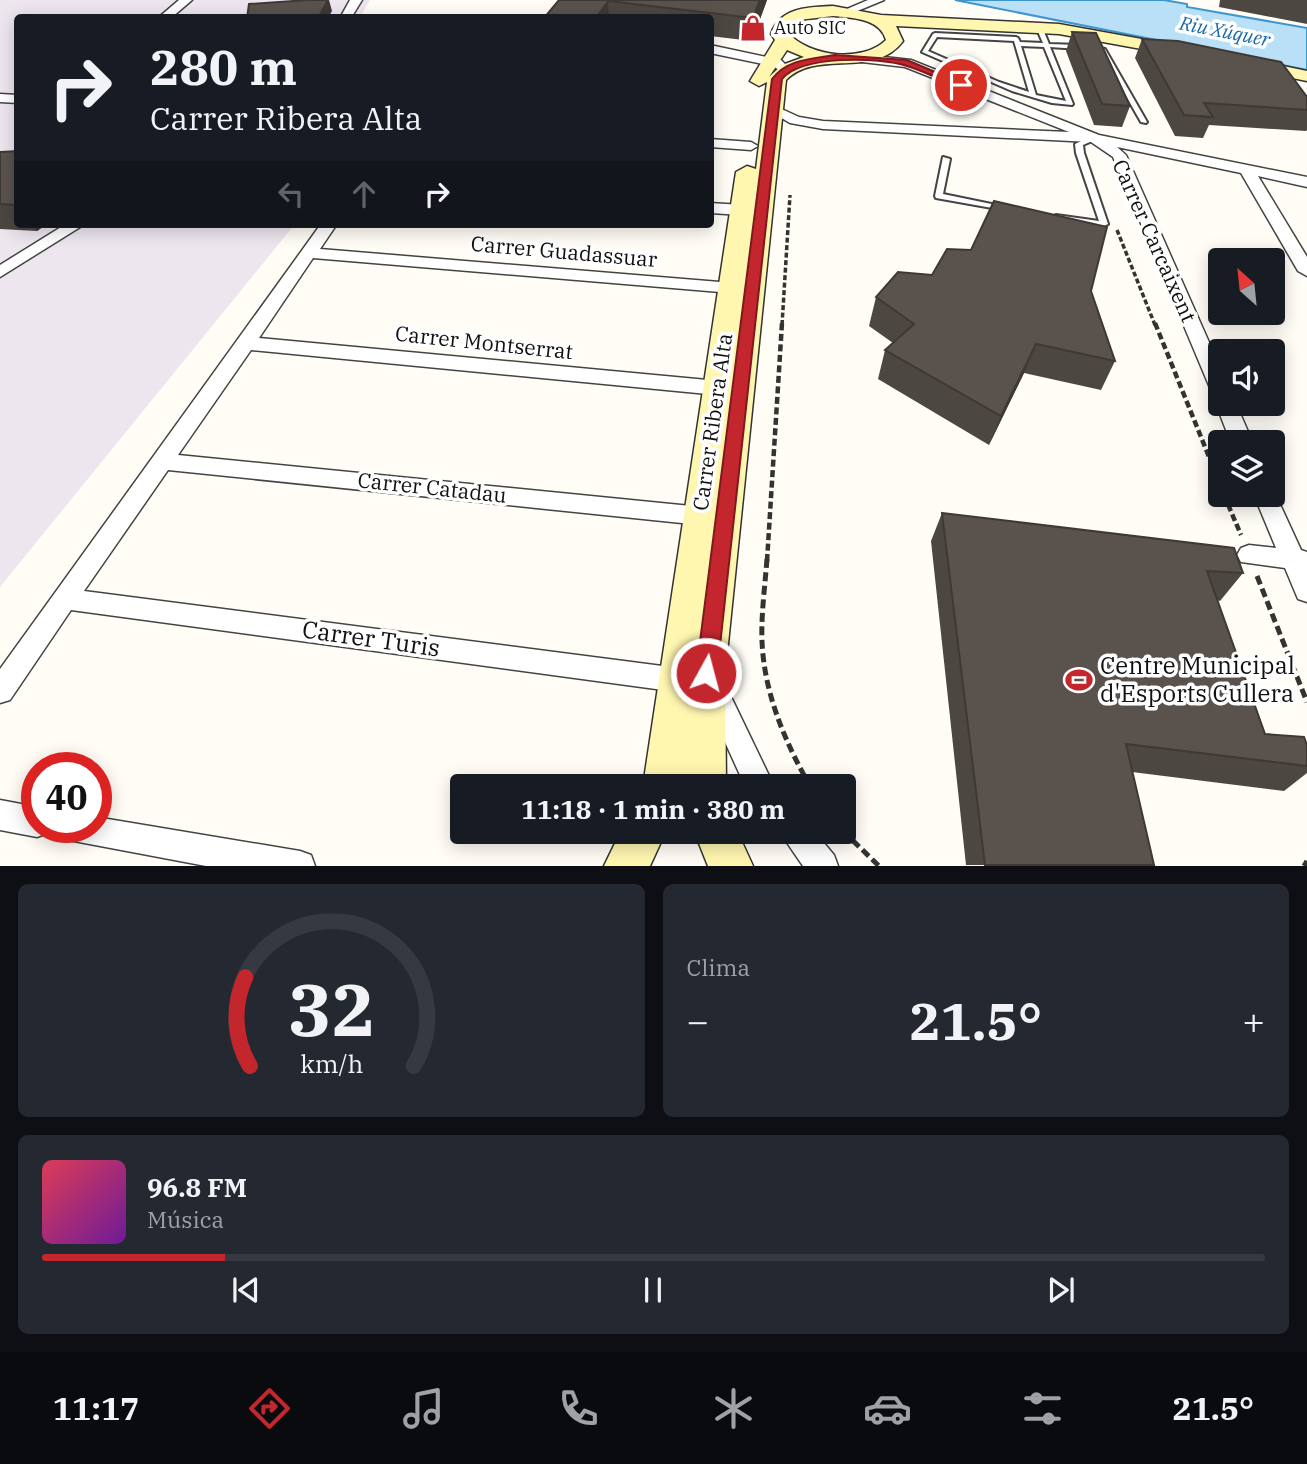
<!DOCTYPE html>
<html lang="es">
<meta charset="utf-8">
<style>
:root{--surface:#171b24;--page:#242831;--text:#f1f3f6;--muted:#9ea1a6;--line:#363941;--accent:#c4262e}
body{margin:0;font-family:"IBM Plex Serif",serif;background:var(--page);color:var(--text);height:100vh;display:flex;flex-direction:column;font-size:26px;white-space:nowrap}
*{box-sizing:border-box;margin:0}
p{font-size:23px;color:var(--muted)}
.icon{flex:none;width:38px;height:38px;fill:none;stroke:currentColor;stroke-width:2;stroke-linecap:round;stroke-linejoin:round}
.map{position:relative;height:866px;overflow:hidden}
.panel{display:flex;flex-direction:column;gap:18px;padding:18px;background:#0d0f14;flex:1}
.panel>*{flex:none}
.banner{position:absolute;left:14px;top:14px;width:700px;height:214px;border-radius:7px;box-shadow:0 4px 18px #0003;background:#171b24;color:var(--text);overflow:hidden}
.needle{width:46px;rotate:333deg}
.tools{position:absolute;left:1208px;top:248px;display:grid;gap:14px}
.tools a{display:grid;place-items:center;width:77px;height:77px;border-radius:7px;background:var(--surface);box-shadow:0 4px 18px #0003;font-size:35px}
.speed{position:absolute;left:21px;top:752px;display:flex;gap:14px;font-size:35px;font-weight:700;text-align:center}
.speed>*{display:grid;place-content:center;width:91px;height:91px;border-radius:50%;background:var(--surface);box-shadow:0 4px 18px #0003;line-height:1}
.speed .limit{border:10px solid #d22;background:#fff;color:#111}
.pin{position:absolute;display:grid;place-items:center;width:60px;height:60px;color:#fff;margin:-30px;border:4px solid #fff;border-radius:50%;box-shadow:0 2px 7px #0007}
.me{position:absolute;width:77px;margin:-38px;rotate:7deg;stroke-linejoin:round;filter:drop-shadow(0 0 5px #0008)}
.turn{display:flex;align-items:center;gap:24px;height:147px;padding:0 21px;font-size:32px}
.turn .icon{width:91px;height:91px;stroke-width:2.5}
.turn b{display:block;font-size:49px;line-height:60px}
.lanes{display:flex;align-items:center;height:66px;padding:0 21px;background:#0003;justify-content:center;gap:35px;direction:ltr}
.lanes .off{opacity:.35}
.big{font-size:52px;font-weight:700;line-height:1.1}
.panel .tile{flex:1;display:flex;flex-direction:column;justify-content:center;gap:10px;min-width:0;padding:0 24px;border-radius:10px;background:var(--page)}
.panel .dial{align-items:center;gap:0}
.dial svg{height:182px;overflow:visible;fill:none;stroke:var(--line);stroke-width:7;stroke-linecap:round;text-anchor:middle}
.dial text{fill:var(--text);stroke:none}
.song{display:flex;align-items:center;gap:21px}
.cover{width:84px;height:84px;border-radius:10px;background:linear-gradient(135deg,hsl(350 70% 55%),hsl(280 70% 35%))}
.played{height:7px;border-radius:4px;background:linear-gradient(90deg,var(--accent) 15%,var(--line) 15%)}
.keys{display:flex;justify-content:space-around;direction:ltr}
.heat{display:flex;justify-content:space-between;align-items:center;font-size:38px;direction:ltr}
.panel .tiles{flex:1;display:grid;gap:18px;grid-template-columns:1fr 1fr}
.tile:last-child{grid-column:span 2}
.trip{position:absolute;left:450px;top:774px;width:406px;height:70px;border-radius:7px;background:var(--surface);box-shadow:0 4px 18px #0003;font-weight:700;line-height:70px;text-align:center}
.dock{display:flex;height:112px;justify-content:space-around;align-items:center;background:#090b0e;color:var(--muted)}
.dock .icon{width:49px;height:49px}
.dock .on{color:var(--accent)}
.dock b{font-size:32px;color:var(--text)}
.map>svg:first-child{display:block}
.industrial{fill:#eee6ef}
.water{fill:#b9e0f7;stroke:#3f96cf;stroke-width:2}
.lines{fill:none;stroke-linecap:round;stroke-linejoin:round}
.lane-casing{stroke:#444;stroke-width:4}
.street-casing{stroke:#444;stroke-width:3}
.secondary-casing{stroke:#333;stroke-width:3}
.path-far2{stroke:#333;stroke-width:3.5;stroke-dasharray:5 2.5;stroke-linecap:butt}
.path-far1{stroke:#333;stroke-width:4.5;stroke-dasharray:7 3.5;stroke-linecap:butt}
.path{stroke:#333;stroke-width:5;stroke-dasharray:9 4.5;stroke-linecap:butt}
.lane{fill:#fff;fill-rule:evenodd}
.street{fill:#fff;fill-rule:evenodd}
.secondary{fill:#fff6b0;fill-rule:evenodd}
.wall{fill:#4d4742}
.shaded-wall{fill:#3f3936}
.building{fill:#5a524d;stroke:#3f3936;stroke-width:2}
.route{fill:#c4262e;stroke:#7f191e;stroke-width:2}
.labels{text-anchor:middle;stroke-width:7;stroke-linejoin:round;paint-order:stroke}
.far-poi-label{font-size:18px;fill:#111;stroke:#fff;text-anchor:start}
.far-water-label{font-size:19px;font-style:italic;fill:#1768a6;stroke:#fff}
.street-label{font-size:21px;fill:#111;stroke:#fff}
.near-street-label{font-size:24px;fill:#111;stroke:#fff}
.near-poi-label{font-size:24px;fill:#111;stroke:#fff;text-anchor:start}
</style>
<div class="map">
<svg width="1307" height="866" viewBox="0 0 1307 866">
<rect width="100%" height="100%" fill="#fffdf5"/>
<!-- industrial -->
<path class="industrial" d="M0 0H370L360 17 18 18V224H295L0 587Z"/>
<!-- water -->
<path class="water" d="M955 0H1164L1187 4V7L1307 28V70Z"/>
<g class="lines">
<!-- lane casing -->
<g class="lane-casing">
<path id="lane" d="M1039 25 1042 27 1049 44 1079 45 1082 47 1079 49 1050 47 1073 104 1072 105 1052 103 1012 91 922 52 933 34 935 33 1016 37 1018 38 1020 42 1043 43 1036 27ZM937 37 1014 41 1029 92 999 82 928 51ZM1021 46 1044 47 1066 101 1036 95Z
M1100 48 1105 49 1147 122 1146 123 1141 122 1099 49Z
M1092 136 1099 138 1083 145 1084 153 1108 224 1104 226 1053 219 1052 217 1056 215 1099 221 1076 153 1075 144Z
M943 157 950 159 943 194 1006 207H1009V211L936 198 935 196Z"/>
</g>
<!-- street casing -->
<g class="street-casing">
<path id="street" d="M179 0H192L171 18H158Z
M350 0H362L351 18H340Z
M868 0H884L850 14 840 12Z
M710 45 781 60 791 70 785 74 773 66 710 53Z
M857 54 911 60 1099 135 1307 177V187L1258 176 1307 257V276L1298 271 1241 173 1117 147 1126 155 1220 367V397L1213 395 1113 157 1091 142 823 129 790 123 768 110 775 106 799 117 823 121 1069 132 905 67 853 61 851 58Z
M0 94 18 95V103L0 102Z
M710 139 751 142 758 146 751 150 710 147Z
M710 203 742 205 750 210 742 215 710 213Z
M66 224H85L0 277V265Z
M321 224H337L320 249 732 283 741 288 732 293 313 258 259 338 718 381 728 388 718 395 251 350 178 455 701 507 709 510 712 516 709 522 701 525 168 470 84 591 678 668 687 671 691 680 687 689 678 692 71 610 10 700 0 703V669Z
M1220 399V404H1236L1253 443H1231L1216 404Z
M1273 489 1301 550 1307 552V602L1298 599 1285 568 1241 562 1237 555 1241 548 1249 545 1276 548 1254 495H1272Z
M713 675 722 678 774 786H745L700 687 704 678Z
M0 800 37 807V828H50L48 833 37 837 0 830Z
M96 817 300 851 311 855 315 866H206L63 839 59 828H96Z
M779 831H814L834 855 838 866H803Z"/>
</g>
<!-- secondary casing -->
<g class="secondary-casing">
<path id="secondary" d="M833 6 881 15 1059 24 1180 46 1189 51 1180 56 1059 34 896 26 903 41C874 80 818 48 786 80L725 673 726 786H643L736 172 747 166 756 169 767 82 759 86 750 81 775 40 771 34C780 7 809 7 833 6ZM833 16C852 18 880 18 886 40 862 63 810 57 788 33L799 20ZM787 50 804 57 782 65 769 77Z
M1249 59 1307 71V81L1243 68 1240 64 1243 60Z
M621 831H666L650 866H604Z
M694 831H737L753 866H708Z"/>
</g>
<!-- path-far2 -->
<path class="path-far2" d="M1117 230 1155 325
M782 325 790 195"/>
<!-- path-far1 -->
<path class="path-far1" d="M1155 323 1220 484
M1224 495 1241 535
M767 561 782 323"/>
<!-- path -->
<path class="path" d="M767 559C765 586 761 614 762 641 764 693 785 742 810 786
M1257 576 1307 702
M843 831 879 866
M1304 866 1307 861"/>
<!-- lane -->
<use href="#lane" class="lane"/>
<!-- street -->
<use href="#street" class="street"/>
<!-- secondary -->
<use href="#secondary" class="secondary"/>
</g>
<!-- wall -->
<path class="wall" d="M559 0H767L752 41 710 36V18H544Z
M1220 0H1307V24L1219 7Z
M1072 32 1130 106 1122 127 1094 125 1066 51Z
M1142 39 1307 97V130L1306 131 1209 125 1203 138 1175 136 1135 58Z
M18 151V224H47L37 231 0 229V152Z
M932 275 1091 291 1115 361 1101 390 1024 373 989 445 878 379 885 350 893 343 869 326 876 297Z
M942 513 1243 573 1220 601 1217 600 1265 734 1307 745V773L1284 791 1132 772 1154 865H966L931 541Z"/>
<!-- shaded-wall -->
<path class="shaded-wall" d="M328 0H329L332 11 328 18H318Z
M760 0H767L752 41 753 18Z
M608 1 609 18H596Z
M33 224H47L37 231Z
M1036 344 1024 373 989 445 1001 416Z"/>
<!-- building -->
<path class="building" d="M308 0H328L318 18H247L249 4Z
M559 0H760L753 18 608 1 596 18H544Z
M1072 32 1096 33 1130 106 1102 104Z
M1142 39 1178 41 1281 62 1307 97V110L1204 103 1213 117 1184 115Z
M18 151V205L0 204V152Z
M994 201 1107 227 1091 291 1115 361 1036 344 1001 416 885 350 914 324 876 297 898 272 932 275 947 249 971 250Z
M942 513 1234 548 1243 573 1207 571 1265 734 1304 737 1307 745V766L1126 744 1154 865H985Z"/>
<!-- route -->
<path class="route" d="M835 55 907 60 966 85 957 87C941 80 924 71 907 66 878 57 802 55 782 79L717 673 714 679 706 682 699 679 696 673 772 79C787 59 811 59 835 55Z"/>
<!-- icons -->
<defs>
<g id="shop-bare" transform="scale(2.1)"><path d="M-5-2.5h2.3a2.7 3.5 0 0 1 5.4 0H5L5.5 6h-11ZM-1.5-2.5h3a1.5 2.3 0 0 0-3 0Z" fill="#c4262e" stroke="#fff" stroke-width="2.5" paint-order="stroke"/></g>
<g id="stadium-bare" transform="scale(2.1)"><path d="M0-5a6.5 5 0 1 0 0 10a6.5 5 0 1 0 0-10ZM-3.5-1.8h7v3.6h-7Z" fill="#c4262e" stroke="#fff" stroke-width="2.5" paint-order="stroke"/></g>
</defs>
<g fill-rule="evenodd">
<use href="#shop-bare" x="753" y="28"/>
<use href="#stadium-bare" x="1079" y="680"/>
</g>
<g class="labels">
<!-- far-poi labels -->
<g class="far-poi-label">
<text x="774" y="34">Auto SIC</text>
</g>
<!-- far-water labels -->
<g class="far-water-label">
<text transform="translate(1225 31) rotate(11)" y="7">Riu Xúquer</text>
</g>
<!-- street labels -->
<g class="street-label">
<text transform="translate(1154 241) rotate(66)" y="7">Carrer Carcaixent</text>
<text transform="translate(564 252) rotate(5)" y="7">Carrer Guadassuar</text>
<text transform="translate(484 343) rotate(6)" y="7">Carrer Montserrat</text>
<text transform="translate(713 422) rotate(-82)" y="7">Carrer Ribera Alta</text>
<text transform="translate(432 488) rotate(6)" y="7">Carrer Catadau</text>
</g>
<!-- near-street labels -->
<g class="near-street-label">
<text transform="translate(371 639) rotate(8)" y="8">Carrer Turis</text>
</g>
<!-- near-poi labels -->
<g class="near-poi-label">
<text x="1100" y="674">Centre Municipal<tspan x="1100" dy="28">d'Esports Cullera</tspan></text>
</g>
</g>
</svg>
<div class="tools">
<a><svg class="needle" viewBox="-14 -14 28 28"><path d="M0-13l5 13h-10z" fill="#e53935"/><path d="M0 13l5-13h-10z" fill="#9ea1a6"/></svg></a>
<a><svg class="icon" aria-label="sound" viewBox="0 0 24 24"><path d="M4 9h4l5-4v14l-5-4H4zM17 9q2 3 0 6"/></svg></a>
<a><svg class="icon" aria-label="layers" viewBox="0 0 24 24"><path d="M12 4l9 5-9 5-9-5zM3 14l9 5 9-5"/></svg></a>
</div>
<div class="speed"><div class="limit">40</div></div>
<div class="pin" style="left:961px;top:85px;background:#d93025"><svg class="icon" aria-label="arrive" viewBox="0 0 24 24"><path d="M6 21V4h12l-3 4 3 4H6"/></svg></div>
<svg class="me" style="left:706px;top:673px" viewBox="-20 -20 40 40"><circle r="17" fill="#c4262e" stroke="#fff" stroke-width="3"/><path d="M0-11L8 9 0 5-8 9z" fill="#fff"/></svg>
<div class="trip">11:18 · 1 min · 380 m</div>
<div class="banner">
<div class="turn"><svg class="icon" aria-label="right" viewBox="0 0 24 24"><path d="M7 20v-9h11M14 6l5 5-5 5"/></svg><div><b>280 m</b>Carrer Ribera Alta</div></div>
<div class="lanes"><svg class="icon off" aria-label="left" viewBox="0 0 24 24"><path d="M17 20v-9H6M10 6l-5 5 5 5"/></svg><svg class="icon off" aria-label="ahead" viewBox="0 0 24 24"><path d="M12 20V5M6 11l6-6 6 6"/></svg><svg class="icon" aria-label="right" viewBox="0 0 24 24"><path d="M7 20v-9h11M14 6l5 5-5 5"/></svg></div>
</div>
</div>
<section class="panel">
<div class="tiles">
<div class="tile dial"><svg viewBox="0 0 100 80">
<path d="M14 69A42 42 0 1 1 86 69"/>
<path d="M14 69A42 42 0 0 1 12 30" stroke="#c4262e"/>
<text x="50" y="56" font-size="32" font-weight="700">32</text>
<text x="50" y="72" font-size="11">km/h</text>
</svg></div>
<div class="tile"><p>Clima</p>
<div class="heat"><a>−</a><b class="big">21.5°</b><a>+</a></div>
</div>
<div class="tile">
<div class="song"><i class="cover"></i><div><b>96.8 FM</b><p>Música</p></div></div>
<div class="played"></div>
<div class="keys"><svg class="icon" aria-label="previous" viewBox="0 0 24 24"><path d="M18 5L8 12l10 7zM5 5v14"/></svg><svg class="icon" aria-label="pause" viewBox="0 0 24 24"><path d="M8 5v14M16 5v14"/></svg><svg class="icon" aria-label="next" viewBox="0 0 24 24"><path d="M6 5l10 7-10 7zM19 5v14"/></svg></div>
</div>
</div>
</section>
<nav class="dock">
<b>11:17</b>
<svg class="icon on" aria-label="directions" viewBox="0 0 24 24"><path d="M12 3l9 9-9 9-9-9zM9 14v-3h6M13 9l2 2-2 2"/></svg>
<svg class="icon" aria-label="music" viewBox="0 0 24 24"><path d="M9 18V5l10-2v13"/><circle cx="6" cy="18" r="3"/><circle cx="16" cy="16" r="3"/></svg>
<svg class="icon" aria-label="phone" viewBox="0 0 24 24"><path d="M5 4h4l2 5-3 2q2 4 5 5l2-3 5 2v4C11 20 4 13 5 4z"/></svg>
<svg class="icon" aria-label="climate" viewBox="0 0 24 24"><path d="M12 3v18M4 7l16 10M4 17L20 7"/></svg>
<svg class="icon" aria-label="car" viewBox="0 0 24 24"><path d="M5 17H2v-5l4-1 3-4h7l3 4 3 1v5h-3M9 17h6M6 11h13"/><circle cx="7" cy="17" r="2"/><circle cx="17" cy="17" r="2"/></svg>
<svg class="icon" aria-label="filters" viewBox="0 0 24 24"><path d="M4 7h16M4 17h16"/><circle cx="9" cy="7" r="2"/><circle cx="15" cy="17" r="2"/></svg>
<b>21.5°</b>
</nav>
